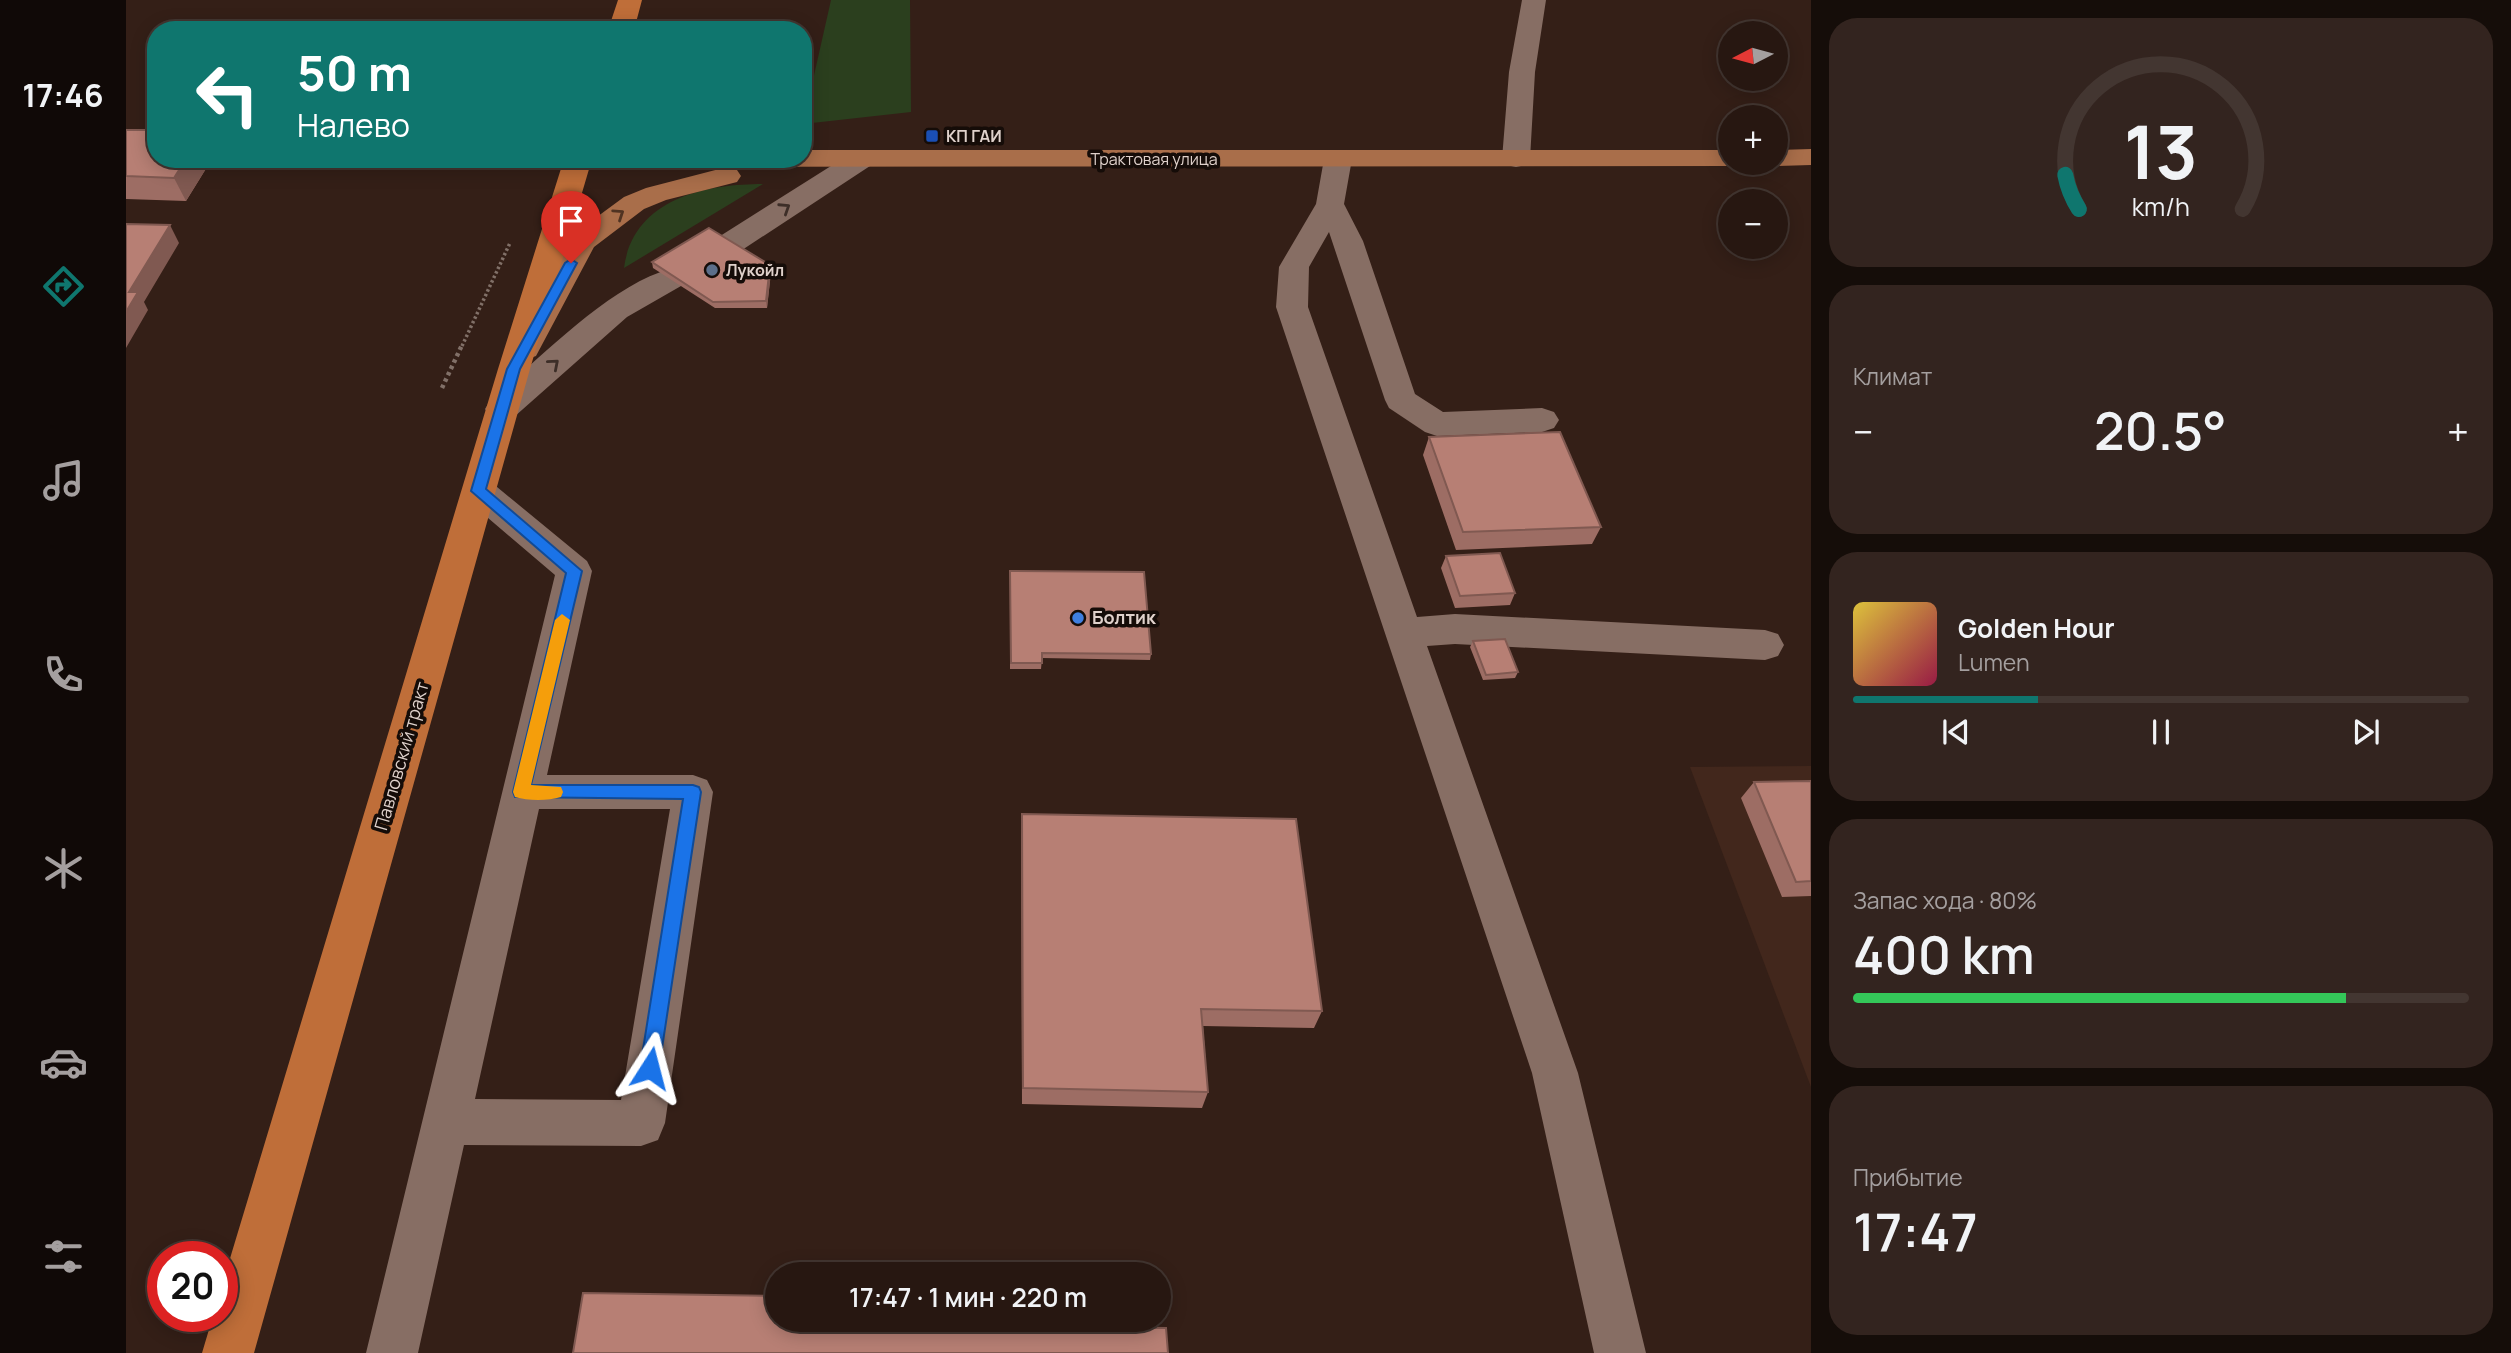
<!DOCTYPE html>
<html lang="ru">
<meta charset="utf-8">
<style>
:root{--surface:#271711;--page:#33241f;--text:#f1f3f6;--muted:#a49f9f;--line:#433631;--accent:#0f766e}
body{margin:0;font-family:Manrope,sans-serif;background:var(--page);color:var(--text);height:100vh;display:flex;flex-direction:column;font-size:26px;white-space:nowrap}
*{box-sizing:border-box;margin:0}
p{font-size:23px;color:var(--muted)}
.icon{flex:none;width:38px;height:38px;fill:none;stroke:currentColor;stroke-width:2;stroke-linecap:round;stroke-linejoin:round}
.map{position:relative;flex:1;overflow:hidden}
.details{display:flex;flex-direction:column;gap:18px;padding:18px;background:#150d09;width:700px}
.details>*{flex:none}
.guide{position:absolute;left:21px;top:21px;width:665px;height:147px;border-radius:28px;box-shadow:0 4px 18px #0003,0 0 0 2px var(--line);background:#0f766e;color:#fff;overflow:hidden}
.needle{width:46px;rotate:264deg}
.fabs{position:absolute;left:1592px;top:21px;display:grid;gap:14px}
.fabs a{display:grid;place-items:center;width:70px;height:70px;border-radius:50%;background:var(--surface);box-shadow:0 4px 18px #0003,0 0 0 2px var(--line);font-size:35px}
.speed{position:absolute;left:21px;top:1241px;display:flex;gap:14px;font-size:35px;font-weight:700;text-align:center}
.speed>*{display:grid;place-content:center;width:91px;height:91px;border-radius:50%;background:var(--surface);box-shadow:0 4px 18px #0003,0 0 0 2px var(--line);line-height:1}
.speed .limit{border:10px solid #d22;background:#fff;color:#111}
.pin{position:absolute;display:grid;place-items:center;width:60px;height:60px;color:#fff;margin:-72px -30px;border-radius:50% 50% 50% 0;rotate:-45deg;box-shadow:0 0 7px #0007}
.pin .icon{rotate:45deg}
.me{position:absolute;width:77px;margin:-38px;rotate:9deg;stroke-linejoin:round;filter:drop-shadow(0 0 5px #0008)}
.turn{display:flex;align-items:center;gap:24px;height:147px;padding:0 35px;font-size:32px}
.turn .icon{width:91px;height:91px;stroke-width:2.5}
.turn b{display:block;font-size:49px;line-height:60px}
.big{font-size:52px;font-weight:600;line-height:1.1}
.details .tile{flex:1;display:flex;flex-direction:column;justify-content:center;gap:10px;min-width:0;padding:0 24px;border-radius:28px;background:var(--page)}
.details .dial{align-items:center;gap:0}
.dial svg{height:182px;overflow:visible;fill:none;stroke:var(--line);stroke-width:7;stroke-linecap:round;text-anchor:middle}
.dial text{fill:var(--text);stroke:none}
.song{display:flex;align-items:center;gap:21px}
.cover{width:84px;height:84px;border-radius:10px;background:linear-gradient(135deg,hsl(50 70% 55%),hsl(340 70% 35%))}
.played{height:7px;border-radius:4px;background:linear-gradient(90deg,var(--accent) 30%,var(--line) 30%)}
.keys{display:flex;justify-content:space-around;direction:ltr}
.heat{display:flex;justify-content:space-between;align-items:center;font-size:38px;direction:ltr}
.charge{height:10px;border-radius:5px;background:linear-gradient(90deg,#34c759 80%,var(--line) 0)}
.trip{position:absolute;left:639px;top:1262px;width:406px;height:70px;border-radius:35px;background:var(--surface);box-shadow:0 4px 18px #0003,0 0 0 2px var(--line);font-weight:600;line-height:70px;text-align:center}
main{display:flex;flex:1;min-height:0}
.tab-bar{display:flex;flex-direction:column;width:126px;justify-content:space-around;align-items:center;background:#100907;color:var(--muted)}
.tab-bar .icon{width:49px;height:49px}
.tab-bar .on{color:var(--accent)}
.tab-bar b{font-size:32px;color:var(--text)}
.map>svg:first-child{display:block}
.built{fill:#42271c}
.green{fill:#2b3f1e}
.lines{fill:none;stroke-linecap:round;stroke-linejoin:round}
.path-far1{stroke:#817068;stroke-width:3.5;stroke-dasharray:2.5 2.5;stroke-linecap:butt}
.path{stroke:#817068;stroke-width:4.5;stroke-dasharray:3.5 3.5;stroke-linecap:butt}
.minor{fill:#876e64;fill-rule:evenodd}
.major{fill:#a96e4a;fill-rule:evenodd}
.highway{fill:#bf6e39;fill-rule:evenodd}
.wall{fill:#9d6d64}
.shaded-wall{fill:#805951}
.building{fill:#b77f74;stroke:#805951;stroke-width:2}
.oneway{stroke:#3d2e28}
.oneway2{stroke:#503322}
.route{fill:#1a73e8;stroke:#114b97;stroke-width:2}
.slow{fill:#f59e0b}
.transit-dot{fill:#1a4fb4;stroke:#150c08;stroke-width:2.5}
.service-dot{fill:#5c6f8a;stroke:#150c08;stroke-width:2.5}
.shop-dot{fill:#3f7fe0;stroke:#150c08;stroke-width:2.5}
.labels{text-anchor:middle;stroke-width:7;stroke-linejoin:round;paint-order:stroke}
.far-poi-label{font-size:16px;font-weight:bold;fill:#dfd1cb;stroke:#150c08;text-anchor:start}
.far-street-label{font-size:16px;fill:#dfd1cb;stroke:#150c08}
.poi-label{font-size:18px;font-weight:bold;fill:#dfd1cb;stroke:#150c08;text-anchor:start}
.street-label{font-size:18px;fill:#dfd1cb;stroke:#150c08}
</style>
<main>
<nav class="tab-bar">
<b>17:46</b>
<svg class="icon on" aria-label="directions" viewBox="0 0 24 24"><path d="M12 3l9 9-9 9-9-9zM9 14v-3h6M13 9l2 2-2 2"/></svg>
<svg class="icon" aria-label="music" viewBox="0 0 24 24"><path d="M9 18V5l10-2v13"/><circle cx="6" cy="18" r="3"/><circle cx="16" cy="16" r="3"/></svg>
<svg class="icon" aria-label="phone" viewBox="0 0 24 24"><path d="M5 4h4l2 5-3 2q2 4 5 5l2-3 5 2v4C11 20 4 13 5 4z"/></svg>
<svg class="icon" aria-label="climate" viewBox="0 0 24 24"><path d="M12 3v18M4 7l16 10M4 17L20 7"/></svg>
<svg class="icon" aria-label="car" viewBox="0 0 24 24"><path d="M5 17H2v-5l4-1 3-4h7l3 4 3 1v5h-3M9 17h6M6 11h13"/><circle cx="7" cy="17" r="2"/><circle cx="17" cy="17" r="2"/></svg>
<svg class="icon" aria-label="filters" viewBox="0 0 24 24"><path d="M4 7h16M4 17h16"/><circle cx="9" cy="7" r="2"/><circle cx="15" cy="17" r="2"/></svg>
</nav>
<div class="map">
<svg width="1685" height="1353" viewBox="0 0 1685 1353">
<rect width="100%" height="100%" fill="#341f17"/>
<!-- built -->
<path class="built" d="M1685 766V1087L1564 767Z"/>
<!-- green -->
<path class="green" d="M705 0H784L785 112 677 124Z
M637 184 498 268C507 199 579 184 637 184Z"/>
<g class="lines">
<!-- path-far1 -->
<path class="path-far1" d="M336 346 384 243"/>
<!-- path -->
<path class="path" d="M316 388 336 345"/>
<!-- minor -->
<path class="minor" d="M1396 0H1420L1409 72 1404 159 1400 165 1390 167 1380 165 1376 159 1383 72Z
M1212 151 1222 153 1226 159 1218 204 1237 241 1289 394 1317 412 1416 408 1428 412 1433 420 1428 428 1416 432 1311 436 1299 432 1263 408 1259 400 1203 232 1183 267 1182 307 1291 617 1329 614 1639 630 1652 634 1658 645 1652 656 1639 660 1329 644 1301 646 1452 1073 1520 1353H1468L1406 1073 1150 307 1153 267 1190 204 1198 159 1202 153Z
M734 152 744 154 748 160 744 166 613 252 602 254 591 252 587 245 591 238 724 154Z
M544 269 555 272 559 279 555 286 501 317 388 417 376 420 364 417 359 409 364 401C412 360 484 285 544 269Z
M353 478 365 482 461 561 466 571 421 775H567L581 780 587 792 539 1123 532 1140 515 1146 338 1145 292 1353H240L429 575 341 500 336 491 341 482ZM413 809H544L495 1100 349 1099Z"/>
<!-- major -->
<path class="major" d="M1685 149V165L1650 166 1639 163H1650V150Z
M677 150H1605V163H1616L1605 166 452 167 442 165 438 159H677Z
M601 167 611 170 615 176 611 182 540 200 518 209 468 247 410 356 399 360 388 356 383 349 445 236 498 197 520 188Z"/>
<!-- highway -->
<path class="highway" d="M492 0H516L508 30H482Z
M438 159H466L404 369 128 1353H76L87 1316H96V1285L372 369Z"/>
</g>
<!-- wall -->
<path class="wall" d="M0 130 86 159 60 201 0 199Z
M526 262 644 265 645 272 641 308H589L527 268Z
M1303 437 1475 527 1466 544 1330 550 1297 455Z
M1320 556 1389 593 1384 605 1329 608 1315 568Z
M884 571 1025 654 1024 660 916 658 915 669H884Z
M1347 641 1392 672 1389 678 1357 680 1344 647Z
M1685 781V896L1656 897 1615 798 1628 782Z
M896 814 1196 1011 1188 1028 1077 1026 1082 1092 1076 1108 896 1104 895 835Z"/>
<!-- shaded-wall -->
<path class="shaded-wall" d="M60 159H86L60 201 48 178Z
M44 225 53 243 18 302 22 310 0 348V312L3 292Z
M644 265 645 272 641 308 640 301Z"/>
<!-- building -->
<path class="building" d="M0 130H30V159H60L48 178 0 176Z
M0 224 44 225 3 292H12L0 312Z
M583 228 644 265 640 301 587 302 526 262Z
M1434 432 1475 527 1337 532 1303 437Z
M1374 553 1389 593 1334 596 1320 556Z
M884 571 1018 572 1025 654 916 653V663H885Z
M1379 639 1392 672 1360 675 1347 641Z
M1685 781V881L1670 882 1628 782Z
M896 814 1170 819 1196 1011 1075 1009 1082 1092 897 1088Z
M457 1293 651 1296V1320H655V1322L1040 1328 1042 1353H447Z"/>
<!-- one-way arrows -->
<defs><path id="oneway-chevron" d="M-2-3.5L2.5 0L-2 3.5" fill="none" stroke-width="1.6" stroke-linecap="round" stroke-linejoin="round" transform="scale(1.75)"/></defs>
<g class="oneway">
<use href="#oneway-chevron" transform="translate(659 208) rotate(-33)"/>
<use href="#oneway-chevron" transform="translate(428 364) rotate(-41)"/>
</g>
<use class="oneway2" href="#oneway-chevron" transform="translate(493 214) rotate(-34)"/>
<!-- route -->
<path class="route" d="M445 259 451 263 394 369 360 489 456 571 405 785H567L573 787 575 792 533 1068 530 1074 524 1077 517 1074 514 1068 557 799 389 797 387 792 440 573 345 491 381 369 439 263Z"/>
<!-- slow -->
<path class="slow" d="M436 614 444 620 405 785 435 787 437 792 435 797C422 801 402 801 389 797L387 792 429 620Z"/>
<!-- markers -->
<rect class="transit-dot" x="799" y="129" width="14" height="14" rx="3.5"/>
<circle class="service-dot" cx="586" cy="270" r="7"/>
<circle class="shop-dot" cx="952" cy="618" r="7"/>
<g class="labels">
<!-- far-poi labels -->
<g class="far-poi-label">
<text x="820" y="142">КП ГАИ</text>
<text x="600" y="276">Лукойл</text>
</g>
<!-- far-street labels -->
<g class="far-street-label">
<text x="1028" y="165">Трактовая улица</text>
</g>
<!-- poi labels -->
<g class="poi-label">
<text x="966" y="624">Болтик</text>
</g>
<!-- street labels -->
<g class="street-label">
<text transform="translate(276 756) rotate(-74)" y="6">Павловский тракт</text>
</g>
</g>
</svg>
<div class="fabs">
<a><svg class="needle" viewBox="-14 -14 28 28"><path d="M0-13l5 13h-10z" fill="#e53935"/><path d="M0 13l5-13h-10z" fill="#a49f9f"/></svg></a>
<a>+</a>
<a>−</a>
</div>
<div class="speed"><div class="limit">20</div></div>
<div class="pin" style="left:445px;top:263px;background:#d93025"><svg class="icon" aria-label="arrive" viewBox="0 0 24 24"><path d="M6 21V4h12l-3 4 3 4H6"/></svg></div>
<svg class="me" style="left:524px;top:1068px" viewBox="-20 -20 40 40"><path d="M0-17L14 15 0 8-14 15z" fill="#1a73e8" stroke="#fff" stroke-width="4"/></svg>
<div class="trip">17:47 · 1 мин · 220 m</div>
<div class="guide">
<div class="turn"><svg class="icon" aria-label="left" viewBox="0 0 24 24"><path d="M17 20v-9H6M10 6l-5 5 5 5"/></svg><div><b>50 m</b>Налево</div></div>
</div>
</div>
<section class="details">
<div class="tile dial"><svg viewBox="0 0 100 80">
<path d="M14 69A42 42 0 1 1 86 69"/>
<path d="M14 69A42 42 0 0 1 8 54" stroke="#0f766e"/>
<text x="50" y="56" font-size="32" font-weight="700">13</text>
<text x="50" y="72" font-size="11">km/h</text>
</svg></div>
<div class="tile"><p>Климат</p>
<div class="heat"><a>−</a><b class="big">20.5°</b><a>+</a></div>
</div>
<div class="tile">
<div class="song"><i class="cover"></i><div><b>Golden Hour</b><p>Lumen</p></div></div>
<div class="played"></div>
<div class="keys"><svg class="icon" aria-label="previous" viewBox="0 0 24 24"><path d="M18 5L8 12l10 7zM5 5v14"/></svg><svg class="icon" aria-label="pause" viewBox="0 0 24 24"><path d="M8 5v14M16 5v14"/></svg><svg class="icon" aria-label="next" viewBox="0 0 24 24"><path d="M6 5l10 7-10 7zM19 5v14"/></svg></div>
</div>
<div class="tile"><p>Запас хода · 80%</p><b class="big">400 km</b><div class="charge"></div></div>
<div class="tile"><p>Прибытие</p><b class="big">17:47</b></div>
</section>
</main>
